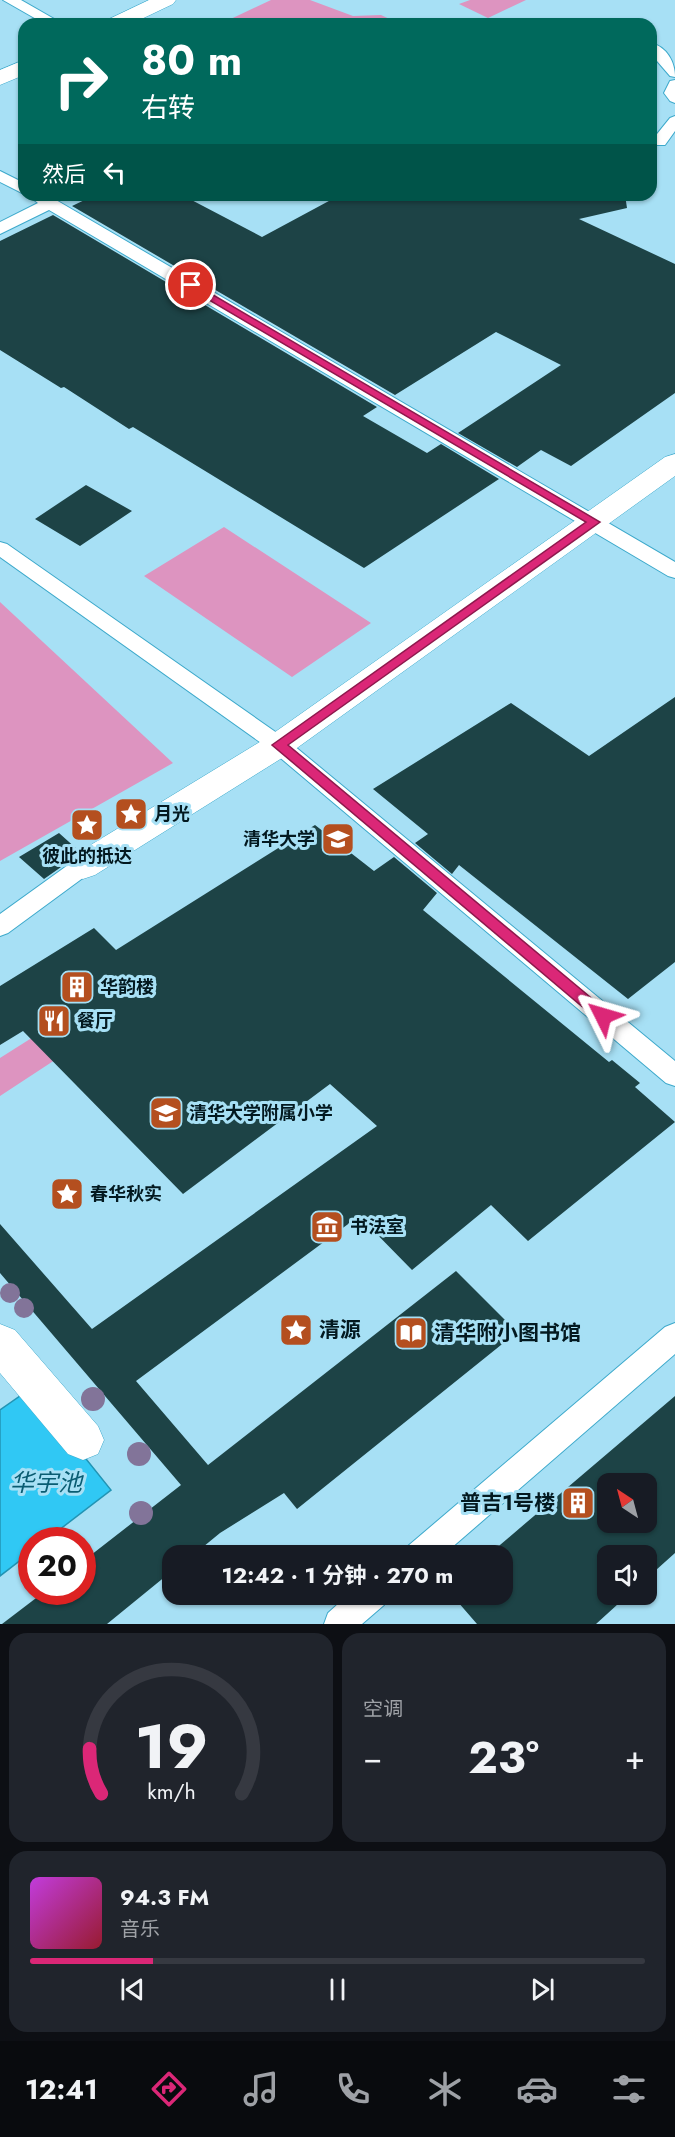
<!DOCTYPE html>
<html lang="zh">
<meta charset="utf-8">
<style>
:root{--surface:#171b24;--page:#20242c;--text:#f1f3f6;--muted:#9ea1a6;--line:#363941;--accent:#db2777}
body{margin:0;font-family:Jost,"Noto Sans SC",sans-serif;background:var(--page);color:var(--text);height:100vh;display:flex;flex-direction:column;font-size:22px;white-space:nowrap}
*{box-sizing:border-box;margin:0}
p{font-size:20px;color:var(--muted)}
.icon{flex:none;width:33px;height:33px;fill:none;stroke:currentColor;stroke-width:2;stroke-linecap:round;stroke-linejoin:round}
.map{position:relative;height:1624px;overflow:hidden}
.panel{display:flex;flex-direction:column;gap:9px;padding:9px;background:#0d0f14;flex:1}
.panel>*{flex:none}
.banner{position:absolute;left:18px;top:18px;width:639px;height:183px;border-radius:18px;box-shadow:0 2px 4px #0004;background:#00695c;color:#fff;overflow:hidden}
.needle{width:39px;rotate:324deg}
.tools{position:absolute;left:597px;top:1473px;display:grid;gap:12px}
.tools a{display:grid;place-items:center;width:60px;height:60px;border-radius:12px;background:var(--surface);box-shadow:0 2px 4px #0004;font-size:30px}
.speed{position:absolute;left:18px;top:1527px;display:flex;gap:12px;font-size:30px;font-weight:700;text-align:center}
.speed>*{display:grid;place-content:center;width:78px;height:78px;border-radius:50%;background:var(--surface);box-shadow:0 2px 4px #0004;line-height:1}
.speed .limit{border:9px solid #d22;background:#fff;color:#111}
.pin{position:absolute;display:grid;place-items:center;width:51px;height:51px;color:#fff;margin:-26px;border:3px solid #fff;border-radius:50%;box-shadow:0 2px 6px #0007}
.me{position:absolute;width:66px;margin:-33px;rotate:310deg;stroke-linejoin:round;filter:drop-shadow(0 0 4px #0008)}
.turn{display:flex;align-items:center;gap:21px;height:126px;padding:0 24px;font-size:27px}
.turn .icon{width:78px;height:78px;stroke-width:2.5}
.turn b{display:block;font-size:42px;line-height:51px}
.then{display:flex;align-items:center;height:57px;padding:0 24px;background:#0003;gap:12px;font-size:22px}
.big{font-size:45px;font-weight:700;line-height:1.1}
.panel .widget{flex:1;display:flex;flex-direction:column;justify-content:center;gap:9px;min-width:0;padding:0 21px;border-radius:18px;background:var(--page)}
.panel .dial{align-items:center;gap:0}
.dial svg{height:156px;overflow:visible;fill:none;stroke:var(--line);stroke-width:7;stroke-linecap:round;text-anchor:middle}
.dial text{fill:var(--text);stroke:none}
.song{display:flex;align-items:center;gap:18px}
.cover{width:72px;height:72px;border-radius:9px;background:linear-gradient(135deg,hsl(290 70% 55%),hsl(350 70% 35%))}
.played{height:6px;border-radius:3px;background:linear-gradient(90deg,var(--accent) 20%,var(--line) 20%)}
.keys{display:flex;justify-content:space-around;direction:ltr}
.heat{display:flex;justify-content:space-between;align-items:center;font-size:33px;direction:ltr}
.panel .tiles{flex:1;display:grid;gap:9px;grid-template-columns:1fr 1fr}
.widget:last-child{grid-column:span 2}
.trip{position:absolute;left:162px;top:1545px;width:351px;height:60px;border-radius:18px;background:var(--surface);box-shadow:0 2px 4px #0004;font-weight:700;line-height:60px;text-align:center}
.tabs{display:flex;height:96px;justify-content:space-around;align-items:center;background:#090b0e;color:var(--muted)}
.tabs .icon{width:42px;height:42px}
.tabs .selected{color:var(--accent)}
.tabs b{font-size:27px;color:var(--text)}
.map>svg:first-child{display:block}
.green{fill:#dd94c0}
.water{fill:#30c8f4;stroke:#2294b4;stroke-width:1.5}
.building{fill:#1d4346;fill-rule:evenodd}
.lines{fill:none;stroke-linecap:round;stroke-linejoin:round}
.service-casing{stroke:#3da9cb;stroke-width:2}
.minor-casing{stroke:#3da9cb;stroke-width:1}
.service{fill:#fff;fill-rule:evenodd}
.minor{fill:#fff;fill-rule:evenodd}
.tree{fill:#827499}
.route{fill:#db2777;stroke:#8e194d;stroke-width:1.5}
.labels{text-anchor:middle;stroke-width:6;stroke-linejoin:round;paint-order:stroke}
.poi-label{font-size:18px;font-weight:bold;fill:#031920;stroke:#a7e0f5;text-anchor:start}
.near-poi-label{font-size:21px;font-weight:bold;fill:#031920;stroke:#a7e0f5;text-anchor:start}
.near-water-label{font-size:24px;font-style:italic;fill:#095c72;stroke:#a7e0f5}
</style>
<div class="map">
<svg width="675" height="1624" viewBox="0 0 675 1624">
<rect width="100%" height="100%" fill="#a7e0f5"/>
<!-- green -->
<path class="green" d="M271 0H310L353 16 381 15 400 24H220Z
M470 0H526L488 18 459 4Z
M224 527 371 623 292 677 144 576Z
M0 602 173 763 0 861Z
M68 1015 90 1037 0 1096V1058Z"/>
<!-- water -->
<path class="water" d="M30 1389 111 1490 46 1540H32L31 1552 0 1576V1410Z"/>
<!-- building -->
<path class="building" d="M95 195H182L262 237 340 195H625L627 208 579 219 675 264V393L571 466 541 450 517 467 458 433 561 365 496 332 395 395 72 206Z
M53 215 377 407 363 416 427 453 441 444 499 479 364 568 133 427 129 429 64 387 61 388 0 350V241Z
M86 485 132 511 80 546 35 519Z
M675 697V962L628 999 459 865 452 874 415 843 428 834 373 789 511 703 589 756Z
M315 825 374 871 394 857 437 893 423 910 609 1062 612 1060 640 1083 635 1087 675 1122 528 1241 491 1205 412 1270 359 1216 136 1381 208 1465 456 1271 517 1332 297 1509 284 1493 220 1533 192 1556H172V1571L107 1624H2L44 1592H82V1562L181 1485 0 1273V1224L92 1329 377 1126 330 1084 183 1194 23 1031 0 1045V986L94 928 116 950Z
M59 833 78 850 69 856 64 865 44 879 19 857Z
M675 1396V1553L646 1579V1556H608V1594H629L596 1624H477L451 1594H502V1556H487ZM608 1484H646V1522H608Z"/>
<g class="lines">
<!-- service casing -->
<g class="service-casing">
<path id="service" d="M3 0H21L63 24H45Z
M651 43C667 47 675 62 675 77L670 76 651 54Z
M675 80V103L670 101 664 93 670 81Z
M675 116V131L665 145H653L651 142 653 139 670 118Z
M0 171 24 183V194L0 182Z
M28 195H48L56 200 675 562V578L668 576 49 210 0 234V222L38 203Z
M0 542 7 544 287 740 675 1061V1086L666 1083 271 750 0 557Z
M83 857 91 860 95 866 91 872 8 933 0 936V914L75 860Z
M675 1323V1354L442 1556H404L408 1546 665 1327Z
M349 1594H388L384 1605 362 1624H324L328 1613Z"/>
</g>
<!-- minor casing -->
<g class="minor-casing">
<path id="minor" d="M149 0H176L173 4 131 24H103L107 20Z
M24 60V75L0 85V70Z
M675 454V476L290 753 95 875 83 879 71 875 66 866 71 857 268 737 665 457Z
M0 1324 15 1330 98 1426 104 1440 98 1454 83 1460 68 1454 0 1373Z"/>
</g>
<!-- service -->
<use href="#service" class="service"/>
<!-- minor -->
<use href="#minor" class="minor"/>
</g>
<!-- trees -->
<g class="tree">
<circle cx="10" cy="1293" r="10"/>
<circle cx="24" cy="1308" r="10"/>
<circle cx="93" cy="1399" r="12"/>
<circle cx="139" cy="1454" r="12"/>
<circle cx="141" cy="1513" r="12"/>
</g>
<!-- route -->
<path class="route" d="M191 282 600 522 288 745 608 1012 610 1016 608 1020H598L272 745 586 522 187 287 186 285Z"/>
<!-- icons -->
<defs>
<g id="sight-square" transform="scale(1.725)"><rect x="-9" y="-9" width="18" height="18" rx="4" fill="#b44f1f" stroke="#a7e0f5"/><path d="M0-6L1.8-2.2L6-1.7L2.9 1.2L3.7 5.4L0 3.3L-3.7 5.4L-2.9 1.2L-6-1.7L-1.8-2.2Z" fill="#fff"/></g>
<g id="university-square" transform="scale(1.725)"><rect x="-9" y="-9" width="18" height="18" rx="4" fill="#b44f1f" stroke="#a7e0f5"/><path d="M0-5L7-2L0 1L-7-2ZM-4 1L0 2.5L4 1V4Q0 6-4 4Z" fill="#fff"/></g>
<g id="building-square" transform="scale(1.725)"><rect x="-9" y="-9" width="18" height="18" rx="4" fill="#b44f1f" stroke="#a7e0f5"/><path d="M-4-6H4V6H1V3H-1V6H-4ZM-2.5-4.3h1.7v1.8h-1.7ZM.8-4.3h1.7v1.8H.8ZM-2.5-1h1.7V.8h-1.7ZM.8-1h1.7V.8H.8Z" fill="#fff"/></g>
<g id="restaurant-square" transform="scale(1.725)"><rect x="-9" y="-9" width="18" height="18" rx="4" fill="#b44f1f" stroke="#a7e0f5"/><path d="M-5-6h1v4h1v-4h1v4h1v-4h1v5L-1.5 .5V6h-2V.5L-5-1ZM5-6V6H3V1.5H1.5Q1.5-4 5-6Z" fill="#fff"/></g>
<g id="school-square" transform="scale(1.725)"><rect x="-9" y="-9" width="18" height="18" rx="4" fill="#b44f1f" stroke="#a7e0f5"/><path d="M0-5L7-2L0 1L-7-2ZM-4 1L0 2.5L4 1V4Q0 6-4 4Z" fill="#fff"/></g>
<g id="museum-square" transform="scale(1.725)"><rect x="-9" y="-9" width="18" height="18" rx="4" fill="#b44f1f" stroke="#a7e0f5"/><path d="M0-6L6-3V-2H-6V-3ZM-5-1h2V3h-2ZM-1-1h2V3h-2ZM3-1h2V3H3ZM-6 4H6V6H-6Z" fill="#fff"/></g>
<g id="library-square" transform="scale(1.725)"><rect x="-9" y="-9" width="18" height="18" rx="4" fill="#b44f1f" stroke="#a7e0f5"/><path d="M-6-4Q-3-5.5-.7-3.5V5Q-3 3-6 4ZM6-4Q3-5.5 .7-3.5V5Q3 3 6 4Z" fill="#fff"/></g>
</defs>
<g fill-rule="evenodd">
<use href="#sight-square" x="131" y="814"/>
<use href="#sight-square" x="87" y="825"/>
<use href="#university-square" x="338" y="839"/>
<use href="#building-square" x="77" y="987"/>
<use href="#restaurant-square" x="54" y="1021"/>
<use href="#school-square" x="166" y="1113"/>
<use href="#sight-square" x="67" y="1194"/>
<use href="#museum-square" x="327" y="1227"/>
<use href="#sight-square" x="296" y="1330"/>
<use href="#library-square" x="411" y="1333"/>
<use href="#building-square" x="578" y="1503"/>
</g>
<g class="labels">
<!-- poi labels -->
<g class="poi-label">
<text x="154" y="820">月光</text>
<text x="315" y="845" text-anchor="end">清华大学</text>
<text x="87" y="862" text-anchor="middle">彼此的抵达</text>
<text x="100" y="993">华韵楼</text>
<text x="77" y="1027">餐厅</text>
<text x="189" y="1119">清华大学附属小学</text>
<text x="90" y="1200">春华秋实</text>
<text x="350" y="1233">书法室</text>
</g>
<!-- near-poi labels -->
<g class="near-poi-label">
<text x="319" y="1337">清源</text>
<text x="434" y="1340">清华附小图书馆</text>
<text x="555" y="1510" text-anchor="end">普吉1号楼</text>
</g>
<!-- near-water labels -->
<g class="near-water-label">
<text x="46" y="1491">华宇池</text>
</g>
</g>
</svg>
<div class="tools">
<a><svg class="needle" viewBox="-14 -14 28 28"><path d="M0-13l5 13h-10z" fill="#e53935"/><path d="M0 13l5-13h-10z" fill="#9ea1a6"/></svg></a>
<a><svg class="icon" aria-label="sound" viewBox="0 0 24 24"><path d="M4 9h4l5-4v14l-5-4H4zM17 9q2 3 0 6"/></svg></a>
</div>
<div class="speed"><div class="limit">20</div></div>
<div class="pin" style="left:191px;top:285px;background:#d93025"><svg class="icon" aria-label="arrive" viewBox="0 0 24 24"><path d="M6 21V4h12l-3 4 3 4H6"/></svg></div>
<svg class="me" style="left:603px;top:1016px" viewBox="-20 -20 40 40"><path d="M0-17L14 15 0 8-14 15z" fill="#db2777" stroke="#fff" stroke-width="4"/></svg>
<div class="trip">12:42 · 1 分钟 · 270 m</div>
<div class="banner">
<div class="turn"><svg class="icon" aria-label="right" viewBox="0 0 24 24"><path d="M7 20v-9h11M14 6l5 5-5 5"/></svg><div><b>80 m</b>右转</div></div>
<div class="then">然后<svg class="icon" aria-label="left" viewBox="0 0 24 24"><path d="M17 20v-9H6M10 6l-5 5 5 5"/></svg></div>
</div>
</div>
<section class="panel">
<div class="tiles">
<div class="widget dial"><svg viewBox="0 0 100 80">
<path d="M14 69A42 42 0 1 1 86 69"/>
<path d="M14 69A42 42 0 0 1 8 46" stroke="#db2777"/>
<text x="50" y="56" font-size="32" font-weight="700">19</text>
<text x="50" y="72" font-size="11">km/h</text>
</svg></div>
<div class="widget"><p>空调</p>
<div class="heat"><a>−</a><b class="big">23°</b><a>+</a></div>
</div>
<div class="widget">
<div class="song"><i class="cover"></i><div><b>94.3 FM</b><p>音乐</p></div></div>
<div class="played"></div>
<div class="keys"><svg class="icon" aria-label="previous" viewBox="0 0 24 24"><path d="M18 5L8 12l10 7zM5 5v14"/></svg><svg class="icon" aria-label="pause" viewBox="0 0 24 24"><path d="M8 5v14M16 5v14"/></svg><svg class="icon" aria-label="next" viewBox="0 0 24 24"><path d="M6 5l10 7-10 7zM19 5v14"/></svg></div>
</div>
</div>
</section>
<nav class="tabs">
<b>12:41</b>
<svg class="icon selected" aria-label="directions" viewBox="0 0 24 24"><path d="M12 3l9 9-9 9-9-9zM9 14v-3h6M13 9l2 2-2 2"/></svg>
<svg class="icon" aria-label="music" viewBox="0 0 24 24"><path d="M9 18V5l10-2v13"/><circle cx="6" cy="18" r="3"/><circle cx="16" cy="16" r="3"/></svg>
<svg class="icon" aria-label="phone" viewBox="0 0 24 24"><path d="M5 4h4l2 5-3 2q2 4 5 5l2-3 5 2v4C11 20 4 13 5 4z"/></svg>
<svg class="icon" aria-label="climate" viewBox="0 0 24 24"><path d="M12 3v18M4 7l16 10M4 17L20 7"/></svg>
<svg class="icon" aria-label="car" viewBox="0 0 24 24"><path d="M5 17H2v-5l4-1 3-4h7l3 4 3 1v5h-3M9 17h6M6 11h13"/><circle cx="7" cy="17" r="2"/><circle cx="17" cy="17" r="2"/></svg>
<svg class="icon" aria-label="filters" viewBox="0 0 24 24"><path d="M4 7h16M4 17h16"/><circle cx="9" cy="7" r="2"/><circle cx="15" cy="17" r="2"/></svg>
</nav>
